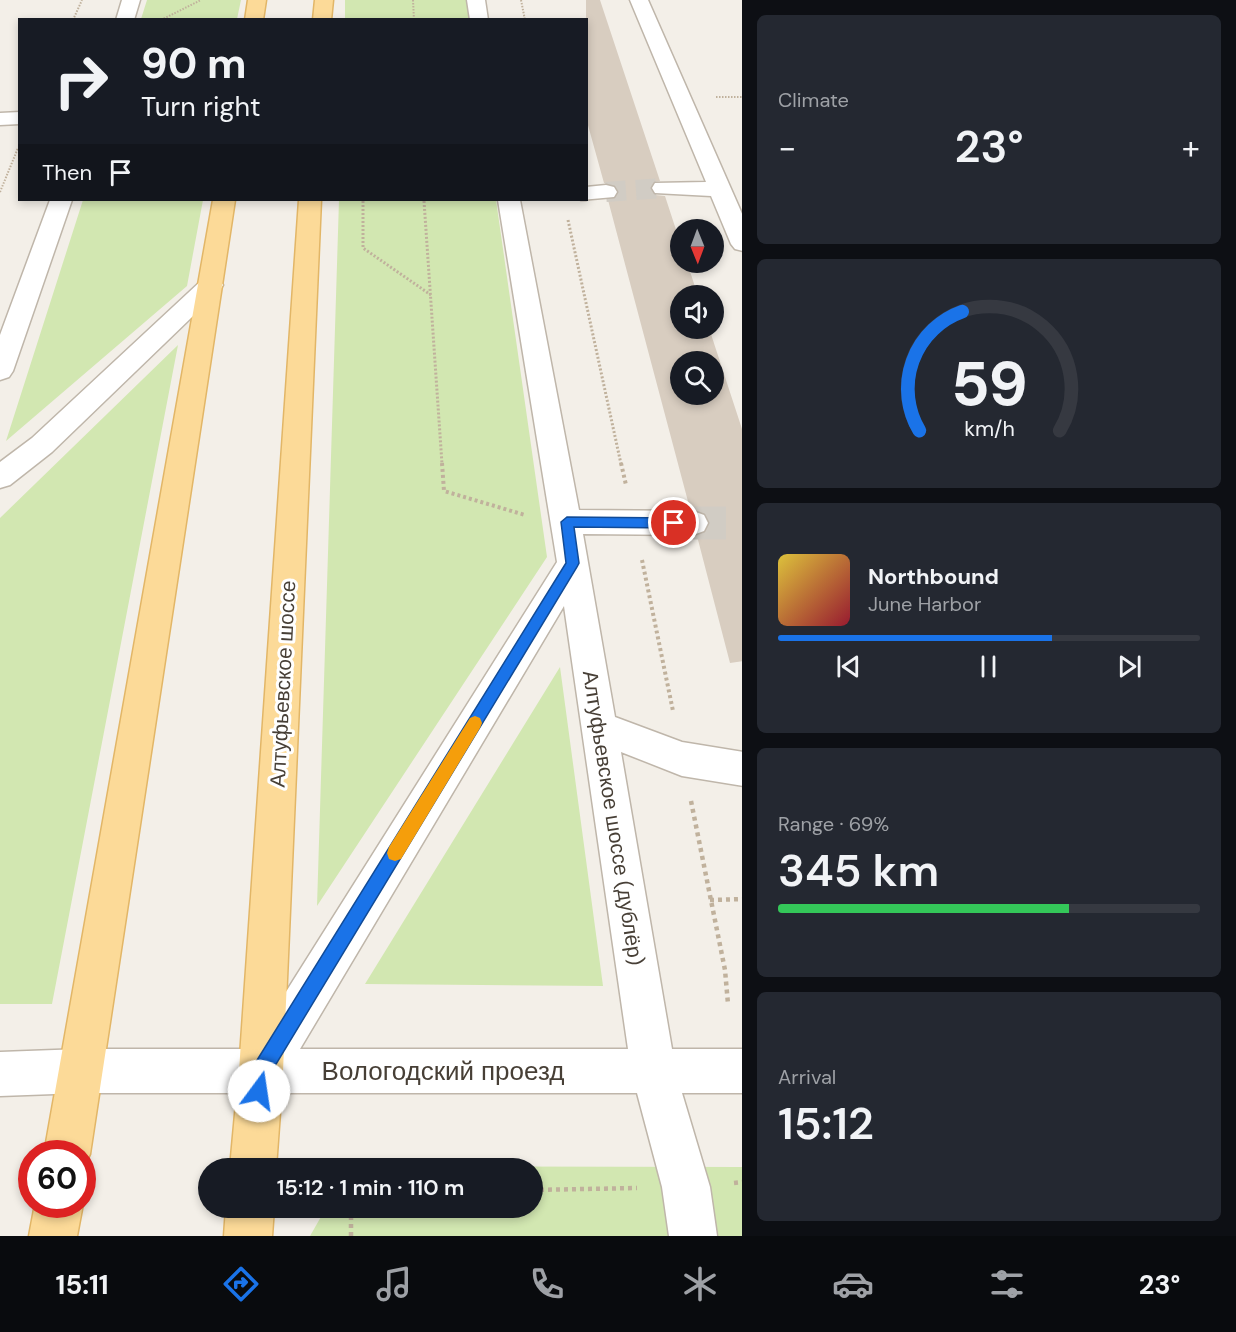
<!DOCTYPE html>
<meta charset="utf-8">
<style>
:root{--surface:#171b24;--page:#242831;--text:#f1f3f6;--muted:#9ea1a6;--line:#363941;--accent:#1a73e8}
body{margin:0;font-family:"DM Sans",sans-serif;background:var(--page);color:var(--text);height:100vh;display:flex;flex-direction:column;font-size:22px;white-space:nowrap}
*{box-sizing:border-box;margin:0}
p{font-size:20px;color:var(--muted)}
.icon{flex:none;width:33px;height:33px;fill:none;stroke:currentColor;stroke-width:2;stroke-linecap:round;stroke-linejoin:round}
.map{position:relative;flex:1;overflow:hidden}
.panel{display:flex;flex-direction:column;gap:15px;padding:15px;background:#0d0f14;width:494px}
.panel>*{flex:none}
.banner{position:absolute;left:18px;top:18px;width:570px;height:183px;border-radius:0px;box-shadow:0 3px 9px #0003;background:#171b24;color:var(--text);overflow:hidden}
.needle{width:39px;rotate:179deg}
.fabs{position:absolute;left:670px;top:219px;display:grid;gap:12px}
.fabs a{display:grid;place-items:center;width:54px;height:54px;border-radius:50%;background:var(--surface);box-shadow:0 3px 9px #0003;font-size:30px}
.speed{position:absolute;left:18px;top:1140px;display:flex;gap:12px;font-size:30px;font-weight:700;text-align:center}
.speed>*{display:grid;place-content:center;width:78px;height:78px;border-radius:50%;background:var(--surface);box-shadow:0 3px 9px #0003;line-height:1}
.speed .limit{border:9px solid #d22;background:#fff;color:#111}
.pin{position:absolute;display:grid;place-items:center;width:51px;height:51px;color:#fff;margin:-26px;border:3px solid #fff;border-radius:50%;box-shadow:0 2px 6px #0007}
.me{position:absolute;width:66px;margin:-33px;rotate:14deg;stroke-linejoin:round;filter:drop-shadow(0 0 4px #0008)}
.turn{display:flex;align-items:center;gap:21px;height:126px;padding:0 24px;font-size:27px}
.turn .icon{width:78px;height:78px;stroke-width:2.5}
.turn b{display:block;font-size:42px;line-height:51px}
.then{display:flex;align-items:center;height:57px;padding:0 24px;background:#0003;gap:12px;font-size:22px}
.big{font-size:45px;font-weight:600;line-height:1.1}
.panel .tile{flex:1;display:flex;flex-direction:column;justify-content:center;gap:9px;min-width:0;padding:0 21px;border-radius:9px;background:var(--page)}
.panel .dial{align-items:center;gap:0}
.dial svg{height:156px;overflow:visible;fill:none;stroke:var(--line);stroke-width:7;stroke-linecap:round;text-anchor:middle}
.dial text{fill:var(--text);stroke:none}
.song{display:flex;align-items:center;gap:18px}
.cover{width:72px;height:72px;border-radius:9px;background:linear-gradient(135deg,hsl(50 70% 55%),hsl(350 70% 35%))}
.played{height:6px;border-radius:3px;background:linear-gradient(90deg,var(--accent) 65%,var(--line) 65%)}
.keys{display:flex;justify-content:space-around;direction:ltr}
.heat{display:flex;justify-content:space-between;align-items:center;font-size:33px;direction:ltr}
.charge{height:9px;border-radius:4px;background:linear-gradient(90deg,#34c759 69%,var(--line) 0)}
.trip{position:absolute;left:198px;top:1158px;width:345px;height:60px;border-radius:30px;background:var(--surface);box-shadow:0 3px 9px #0003;font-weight:600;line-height:60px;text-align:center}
.tab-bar{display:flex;height:96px;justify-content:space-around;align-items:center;background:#090b0e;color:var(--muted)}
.tab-bar .icon{width:42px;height:42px}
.tab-bar .selected{color:var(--accent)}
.tab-bar b{font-size:27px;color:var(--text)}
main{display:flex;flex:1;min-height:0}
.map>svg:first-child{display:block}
.green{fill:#d2e7b1}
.building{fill:#d8cdc0;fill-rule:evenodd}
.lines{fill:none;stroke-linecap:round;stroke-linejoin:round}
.minor-tunnel-far1{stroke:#d1ccc4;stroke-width:20;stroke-dasharray:20 10;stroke-linecap:butt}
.minor-tunnel{stroke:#d1ccc4;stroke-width:33;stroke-dasharray:33 16;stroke-linecap:butt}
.minor-casing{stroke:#bfb6aa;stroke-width:3}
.major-casing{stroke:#e2b667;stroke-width:3}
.path-far3{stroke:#c0b19c;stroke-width:2;stroke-dasharray:1.5 1.5;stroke-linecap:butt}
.path-far2{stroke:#c0b19c;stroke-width:3;stroke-dasharray:2 2;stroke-linecap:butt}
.path-far1{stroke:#c0b19c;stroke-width:4;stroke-dasharray:3 3;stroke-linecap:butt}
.path{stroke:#c0b19c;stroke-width:4.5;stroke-dasharray:4 4;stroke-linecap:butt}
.minor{fill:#fff;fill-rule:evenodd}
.major{fill:#fcda98;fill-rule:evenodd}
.route{fill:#1a73e8;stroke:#114b97;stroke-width:1.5}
.slow{fill:#f59e0b}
.labels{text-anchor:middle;stroke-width:6;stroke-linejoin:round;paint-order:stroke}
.street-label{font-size:21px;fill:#473f36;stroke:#fff}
.near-street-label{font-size:26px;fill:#473f36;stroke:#fff}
</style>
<main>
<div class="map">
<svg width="743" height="1236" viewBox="0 0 743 1236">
<rect width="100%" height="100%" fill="#f3efe8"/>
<!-- green -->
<path class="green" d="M147 0H241L237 19H141Z
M345 0H467L470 19 345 20Z
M83 200H203L187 286 6 441Z
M339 200H496L547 557 317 906Z
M178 345 52 1004H0V518Z
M560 667 603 986 365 984Z
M350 1166 742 1167V1236H310L326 1208H532V1168H349Z"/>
<!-- building -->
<path class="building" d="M586 0H600L660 181 653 182 650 189 655 195 665 196 681 245V262H687L698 296H681V328H709L743 432V661L730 663 697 536 706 532 710 522 705 513 690 509 608 200 616 198 619 191 615 185 604 183 586 118ZM681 362H714V394H681Z"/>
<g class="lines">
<!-- minor-tunnel-far1 -->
<path class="minor-tunnel-far1" d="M606 192 663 188"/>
<!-- minor-tunnel -->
<path class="minor-tunnel" d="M693 523H743"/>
<!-- minor casing -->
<g class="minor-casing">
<path id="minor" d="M122 0H140L134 20H116Z
M467 0H485L488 20H470Z
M630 0H648L743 216V251L735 249 731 244 711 196 655 193 652 188 655 183 706 182Z
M20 112V124L0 125V113Z
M606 185 614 187 617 192 614 197 581 200H586V187Z
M50 200H72L13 371 9 377 0 380V335Z
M498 200H520L579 510 693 511 704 515 708 523 704 531 693 535 583 534 615 717 682 742 743 752V786L682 776 621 752 672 1049H743V1093H682L710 1187 717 1236H669L662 1187 637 1093H82L0 1096V1052L82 1049H250L557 562ZM564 606 628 1049H300Z
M211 277 220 280 223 285 220 290 52 452 10 485 0 488V462L32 438 202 280Z"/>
</g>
<!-- major casing -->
<g class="major-casing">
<path id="major" d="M248 0H266L263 20H245Z
M315 0H333L331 20H313Z
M213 200H235L90 1154 82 1171V1154H44Z
M299 200H321L283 1071 276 1168H230L239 1071Z
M82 1203 83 1204 77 1236H29L35 1204Z
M226 1208H274L272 1236H224Z"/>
</g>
<!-- path-far3 -->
<path class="path-far3" d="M413 0 414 20
M521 0 525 20
M73 20 82 0
M161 20 201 0
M716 97H743
M0 192 18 148
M363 200V203
M424 200V203"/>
<!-- path-far2 -->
<path class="path-far2" d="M363 201V248L431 295
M424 201 442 464
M568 220 621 464"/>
<!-- path-far1 -->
<path class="path-far1" d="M442 463 444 491 525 515
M621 463 626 485
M642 560 673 711"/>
<!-- path -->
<path class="path" d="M691 801 725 970 728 1004
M710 900 743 899
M734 1183 743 1182
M532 1190 637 1188
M351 1208V1236"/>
<!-- minor -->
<use href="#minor" class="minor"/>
<!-- major -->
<use href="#major" class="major"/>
</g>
<!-- route -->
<path class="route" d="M567 517 674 518 680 523 674 528 574 527 579 563 577 567 270 1074 266 1097 259 1100 253 1097 250 1091 254 1065 566 563 561 522Z"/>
<!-- slow -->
<path class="slow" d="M475 716 480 718 482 723 480 728 401 859 395 861 389 859 387 853 389 847 470 718Z"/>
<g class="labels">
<!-- street labels -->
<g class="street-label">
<text transform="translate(283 684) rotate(-87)" y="7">Алтуфьевское шоссе</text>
<text transform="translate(613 818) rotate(81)" y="7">Алтуфьевское шоссе (дублёр)</text>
</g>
<!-- near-street labels -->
<g class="near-street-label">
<text x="443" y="1080">Вологодский проезд</text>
</g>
</g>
</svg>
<div class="fabs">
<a><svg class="needle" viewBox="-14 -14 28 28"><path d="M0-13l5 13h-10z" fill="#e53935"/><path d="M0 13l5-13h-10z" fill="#9ea1a6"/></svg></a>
<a><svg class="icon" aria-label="sound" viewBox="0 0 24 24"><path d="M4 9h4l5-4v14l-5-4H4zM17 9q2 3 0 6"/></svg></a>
<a><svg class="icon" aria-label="search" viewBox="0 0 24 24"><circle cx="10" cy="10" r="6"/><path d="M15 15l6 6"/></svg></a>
</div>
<div class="speed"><div class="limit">60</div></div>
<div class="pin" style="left:674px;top:523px;background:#d93025"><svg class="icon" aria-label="arrive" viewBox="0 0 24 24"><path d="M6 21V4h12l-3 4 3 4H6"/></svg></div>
<svg class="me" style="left:259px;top:1091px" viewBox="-20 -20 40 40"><circle r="19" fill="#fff"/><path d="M0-13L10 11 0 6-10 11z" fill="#1a73e8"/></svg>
<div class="trip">15:12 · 1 min · 110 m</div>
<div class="banner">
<div class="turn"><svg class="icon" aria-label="right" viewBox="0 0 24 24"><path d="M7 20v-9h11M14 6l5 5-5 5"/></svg><div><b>90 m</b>Turn right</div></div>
<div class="then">Then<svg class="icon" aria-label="arrive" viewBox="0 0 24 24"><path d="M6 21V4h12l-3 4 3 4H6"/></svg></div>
</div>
</div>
<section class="panel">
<div class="tile"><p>Climate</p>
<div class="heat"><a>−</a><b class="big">23°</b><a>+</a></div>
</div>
<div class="tile dial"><svg viewBox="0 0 100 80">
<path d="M14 69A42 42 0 1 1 86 69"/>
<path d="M14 69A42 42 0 0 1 36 8" stroke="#1a73e8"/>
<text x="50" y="56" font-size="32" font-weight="700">59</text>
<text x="50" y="72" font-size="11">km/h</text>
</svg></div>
<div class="tile">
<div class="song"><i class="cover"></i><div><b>Northbound</b><p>June Harbor</p></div></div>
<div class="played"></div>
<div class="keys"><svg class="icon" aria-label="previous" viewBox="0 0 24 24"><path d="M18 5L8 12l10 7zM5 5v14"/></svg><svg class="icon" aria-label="pause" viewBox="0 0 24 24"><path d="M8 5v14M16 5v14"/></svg><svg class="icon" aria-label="next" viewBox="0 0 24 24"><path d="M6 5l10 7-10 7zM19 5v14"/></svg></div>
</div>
<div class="tile"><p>Range · 69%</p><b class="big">345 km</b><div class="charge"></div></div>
<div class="tile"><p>Arrival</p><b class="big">15:12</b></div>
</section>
</main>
<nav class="tab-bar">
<b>15:11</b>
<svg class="icon selected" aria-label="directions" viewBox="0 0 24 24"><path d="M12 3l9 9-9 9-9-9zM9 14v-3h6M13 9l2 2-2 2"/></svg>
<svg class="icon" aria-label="music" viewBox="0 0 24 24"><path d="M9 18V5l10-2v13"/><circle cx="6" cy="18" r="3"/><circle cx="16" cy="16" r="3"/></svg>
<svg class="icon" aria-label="phone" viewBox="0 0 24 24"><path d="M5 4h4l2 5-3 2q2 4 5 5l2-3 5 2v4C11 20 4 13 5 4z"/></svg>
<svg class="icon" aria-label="climate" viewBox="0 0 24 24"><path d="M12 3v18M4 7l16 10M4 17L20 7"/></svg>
<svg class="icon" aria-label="car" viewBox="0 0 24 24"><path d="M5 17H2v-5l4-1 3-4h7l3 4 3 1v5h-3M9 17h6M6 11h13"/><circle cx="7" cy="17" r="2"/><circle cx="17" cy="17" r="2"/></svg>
<svg class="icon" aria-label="filters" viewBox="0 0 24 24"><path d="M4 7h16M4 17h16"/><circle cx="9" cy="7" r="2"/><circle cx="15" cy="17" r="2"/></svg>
<b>23°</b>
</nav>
